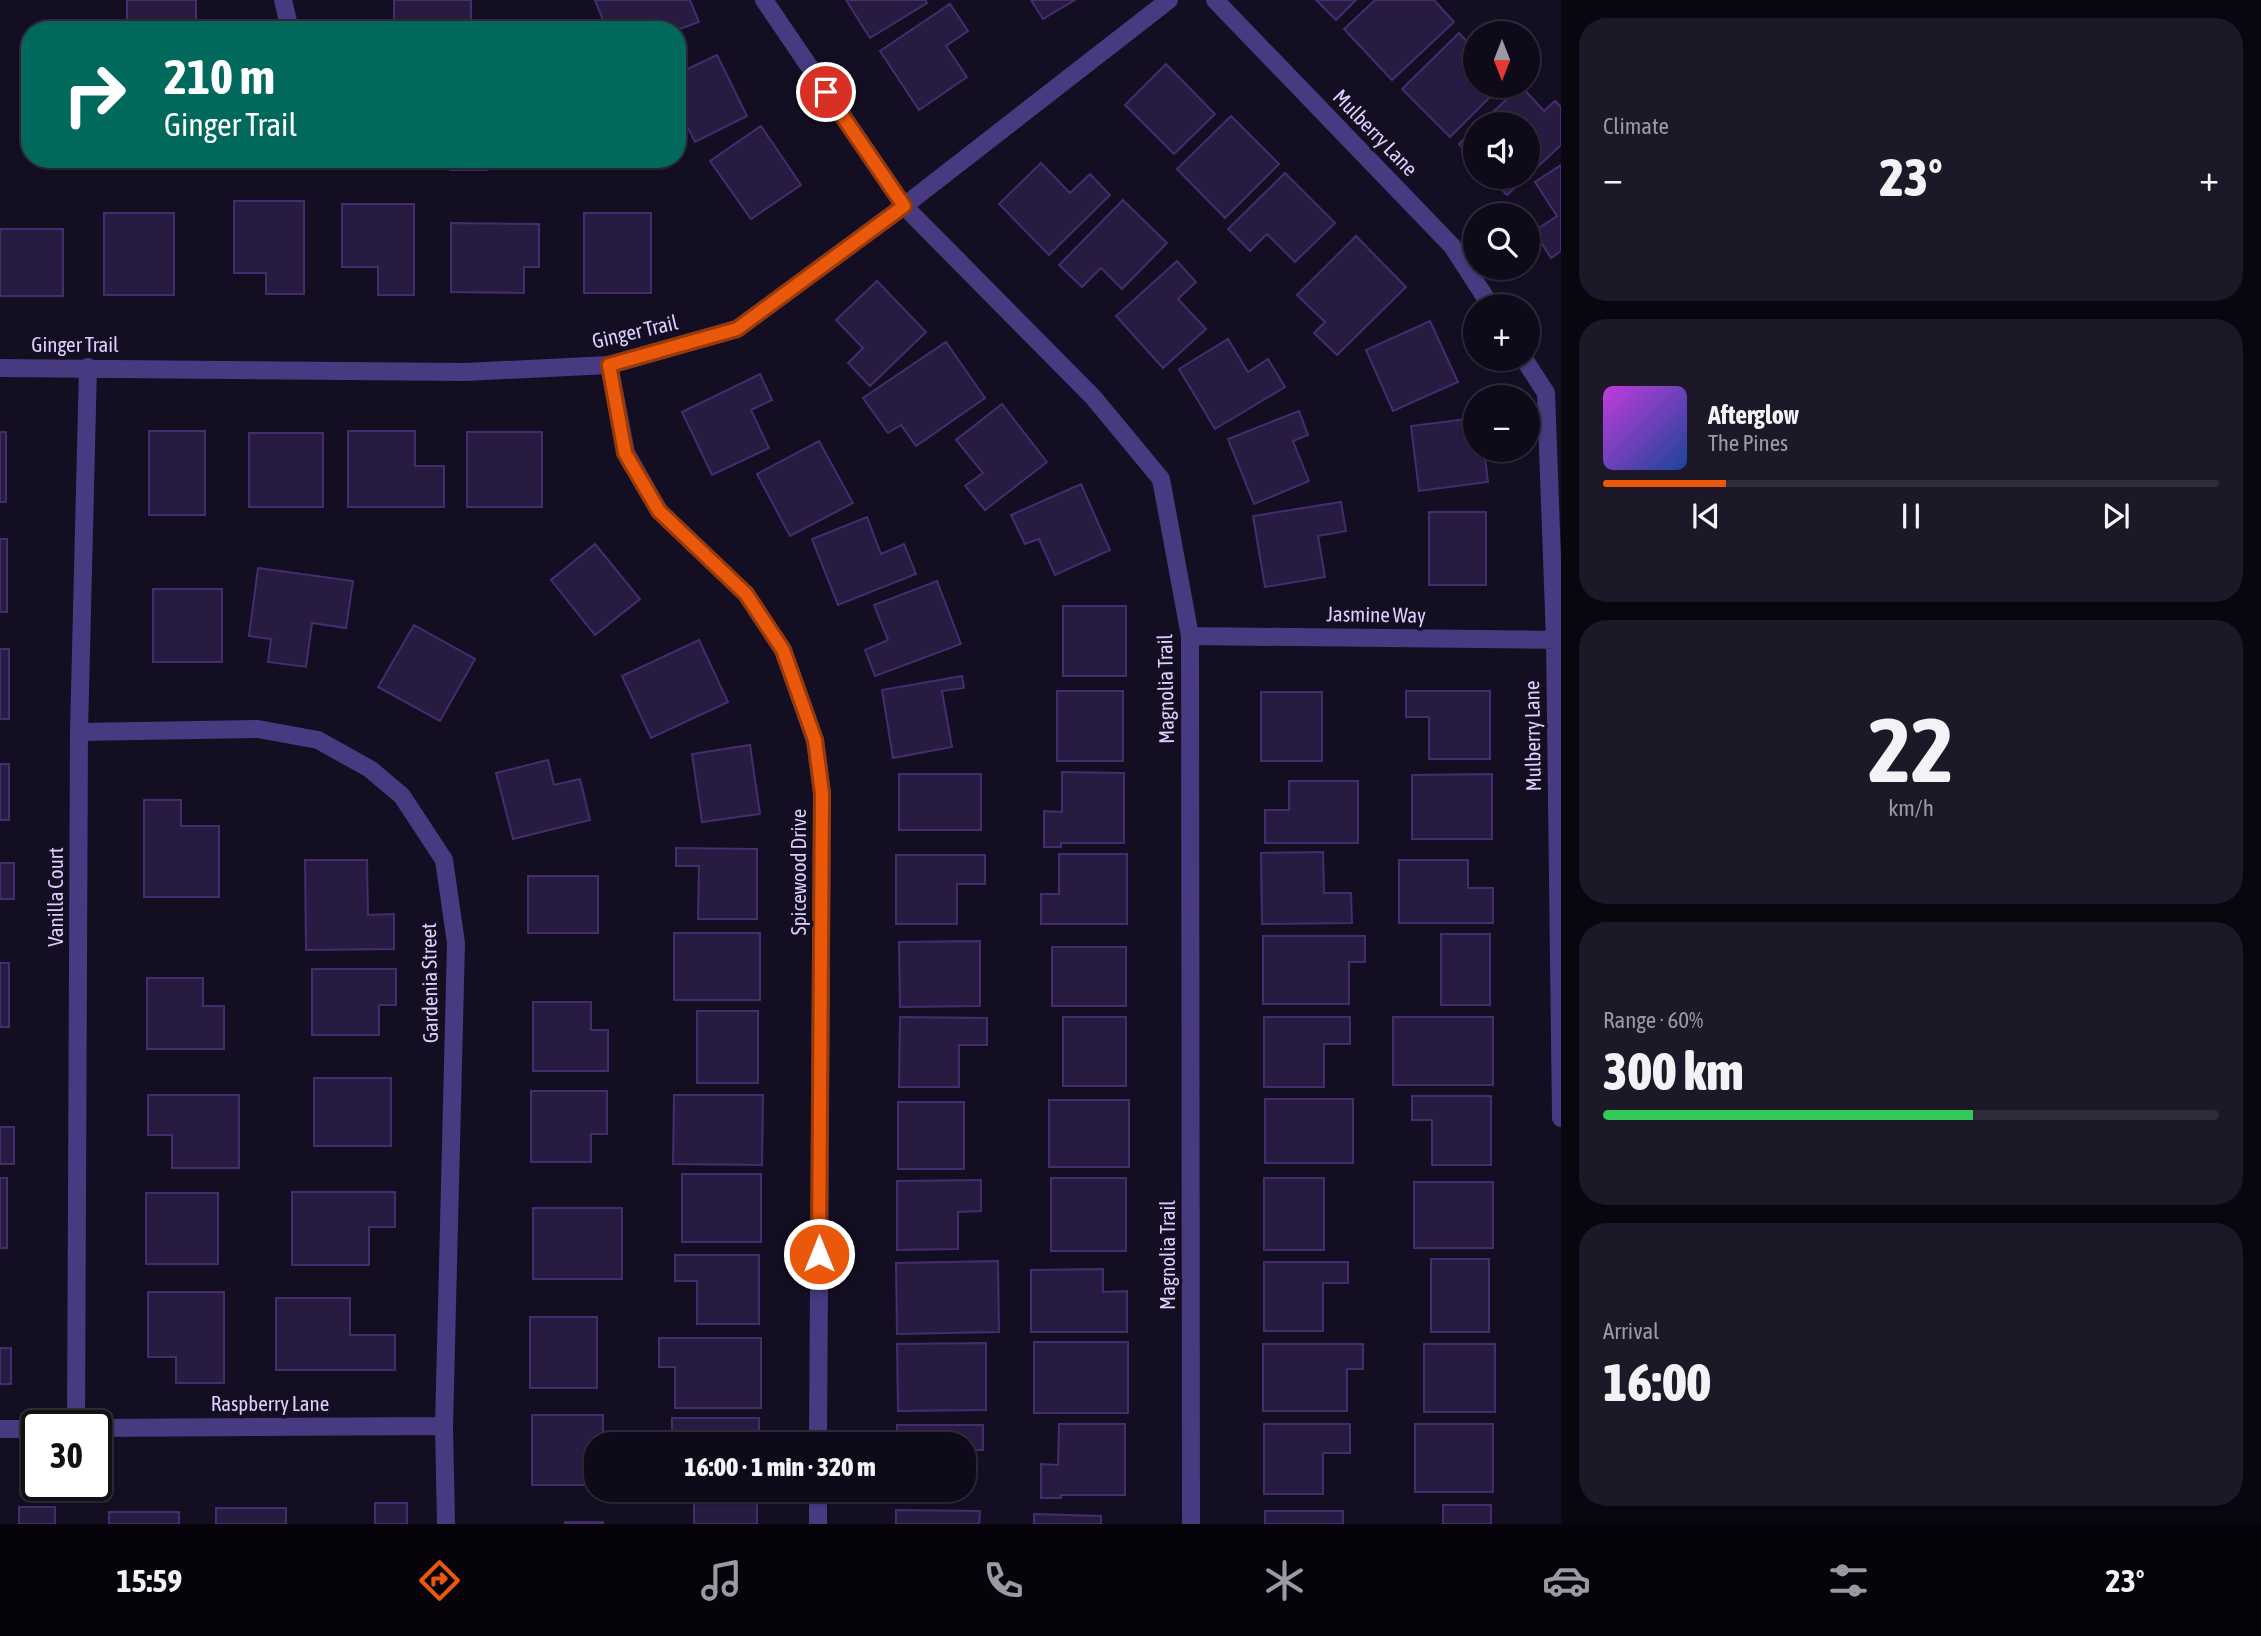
<!DOCTYPE html>
<meta charset="utf-8">
<style>
:root{--surface:#0f0a1a;--page:#1d1827;--text:#f1f3f6;--muted:#9b9aa2;--line:#2f2b39;--accent:#ea580c}
body{margin:0;font-family:"Asap Condensed",sans-serif;background:var(--page);color:var(--text);height:100vh;display:flex;flex-direction:column;font-size:26px;white-space:nowrap}
*{box-sizing:border-box;margin:0}
p{font-size:23px;color:var(--muted)}
.icon{flex:none;width:38px;height:38px;fill:none;stroke:currentColor;stroke-width:2;stroke-linecap:round;stroke-linejoin:round}
.map{position:relative;flex:1;overflow:hidden}
.panel{display:flex;flex-direction:column;gap:18px;padding:18px;background:#08060e;width:700px}
.panel>*{flex:none}
.top-card{position:absolute;left:21px;top:21px;width:665px;height:147px;border-radius:28px;box-shadow:0 2px 5px #0004,0 0 0 2px var(--line);background:#00695c;color:#fff;overflow:hidden}
.needle{width:46px;rotate:180deg}
.tools{position:absolute;left:1463px;top:21px;display:grid;gap:14px}
.tools a{display:grid;place-items:center;width:77px;height:77px;border-radius:50%;background:var(--surface);box-shadow:0 2px 5px #0004,0 0 0 2px var(--line);font-size:35px}
.speed{position:absolute;left:21px;top:1410px;display:flex;gap:14px;font-size:35px;font-weight:700;text-align:center}
.speed>*{display:grid;place-content:center;width:91px;height:91px;border-radius:50%;background:var(--surface);box-shadow:0 2px 5px #0004,0 0 0 2px var(--line);line-height:1}
.speed .limit{border:4px solid #111;border-radius:10px;background:#fff;color:#111}
.pin{position:absolute;display:grid;place-items:center;width:60px;height:60px;color:#fff;margin:-30px;border:4px solid #fff;border-radius:50%;box-shadow:0 2px 7px #0007}
.me{position:absolute;width:77px;margin:-38px;rotate:0deg;stroke-linejoin:round;filter:drop-shadow(0 0 5px #0008)}
.turn{display:flex;align-items:center;gap:24px;height:147px;padding:0 28px;font-size:32px}
.turn .icon{width:91px;height:91px;stroke-width:2.5}
.turn b{display:block;font-size:49px;line-height:60px}
.big{font-size:52px;font-weight:800;line-height:1.1}
.panel .card{flex:1;display:flex;flex-direction:column;justify-content:center;gap:10px;min-width:0;padding:0 24px;border-radius:28px;background:var(--page)}
.panel .dial{align-items:center;gap:0}
.dial b{font-size:91px;line-height:1}
.song{display:flex;align-items:center;gap:21px}
.cover{width:84px;height:84px;border-radius:10px;background:linear-gradient(135deg,hsl(290 70% 55%),hsl(220 70% 35%))}
.played{height:7px;border-radius:4px;background:linear-gradient(90deg,var(--accent) 20%,var(--line) 20%)}
.keys{display:flex;justify-content:space-around;direction:ltr}
.heat{display:flex;justify-content:space-between;align-items:center;font-size:38px;direction:ltr}
.charge{height:10px;border-radius:5px;background:linear-gradient(90deg,#34c759 60%,var(--line) 0)}
.trip{position:absolute;left:584px;top:1432px;width:392px;height:70px;border-radius:28px;background:var(--surface);box-shadow:0 2px 5px #0004,0 0 0 2px var(--line);font-weight:800;line-height:70px;text-align:center}
.dock{display:flex;height:112px;justify-content:space-around;align-items:center;background:#06040a;color:var(--muted)}
.dock .icon{width:49px;height:49px}
.dock .current{color:var(--accent)}
.dock b{font-size:32px;color:var(--text)}
main{display:flex;flex:1;min-height:0}
.map>svg:first-child{display:block}
.building{fill:#281b42;stroke:#432d6e;stroke-width:2}
.lines{fill:none;stroke-linecap:round;stroke-linejoin:round}
.minor{stroke:#473a80;stroke-width:18}
.route-casing{stroke:#983908;stroke-width:18}
.route{stroke:#ea580c;stroke-width:12}
.labels{text-anchor:middle;stroke-width:7;stroke-linejoin:round;paint-order:stroke}
.street-label{font-size:21px;fill:#dcd0fe;stroke:#140e22}
</style>
<main>
<div class="map">
<svg width="1561" height="1524" viewBox="0 0 1561 1524">
<rect width="100%" height="100%" fill="#140e22"/>
<!-- building -->
<path class="building" d="M127 0H196V30H127Z
M394 0H471V30H394Z
M595 0H690L699 22 677 30H607Z
M846 0H925L927 3 870 38Z
M1031 0H1075L1043 19Z
M1316 0H1356L1336 20Z
M1375 0H1434L1454 22 1392 80 1344 29Z
M950 4 968 31 946 46 967 77 919 110 880 51Z
M1459 33 1475 50V86H1501L1450 137 1402 89Z
M717 55 747 116 695 142 677 107V74Z
M1166 64 1215 114 1174 154 1125 105Z
M1521 86 1544 111 1555 101 1561 107V145L1528 176V124H1480Z
M1231 116 1279 164 1225 218 1177 169Z
M761 126 801 185 751 219 710 161Z
M1475 128V161L1459 144Z
M135 159H175V163H135Z
M450 159H487V170H450Z
M1041 163 1070 193 1090 174 1110 195 1049 255 999 204Z
M1561 165V251L1551 258 1534 231 1557 216 1535 182Z
M1285 173 1335 223 1295 262 1267 234 1250 251 1228 229Z
M1489 177H1527L1507 195Z
M1123 200 1167 243 1122 289 1101 268 1082 287 1059 265Z
M234 201H304V294H266V273H234Z
M342 204H414V295H378V267H342Z
M104 213H174V295H104Z
M584 213H651V293H584Z
M451 223 539 224V267H524V293L451 292Z
M0 229H63V296H0Z
M1356 236 1406 287 1337 355 1314 333 1325 322 1297 295Z
M1177 261 1196 282 1178 299 1206 329 1163 368 1116 316Z
M877 281 926 332 870 386 848 363 863 348 836 320Z
M1430 321 1458 382 1393 411 1366 350Z
M1228 339 1248 372 1268 359 1285 387 1215 429 1179 369Z
M946 342 985 398 916 446 901 425 888 433 863 398Z
M760 374 772 400 751 410 769 448 712 475 682 412Z
M1002 404 1047 462 985 510 965 486 983 473 956 440Z
M1299 411 1308 435 1293 441 1309 481 1254 504 1228 439Z
M1475 418V450H1484L1488 482 1419 491 1411 426Z
M149 431H205V515H149Z
M348 431H415V466H444V507H348Z
M0 432H6V502H0Z
M467 432H542V507H467Z
M249 433H323V507H249Z
M819 441 853 503 790 536 757 474Z
M1081 484 1110 550 1055 575 1039 539 1025 544 1011 515Z
M1341 502 1346 531 1318 536 1325 577 1265 587 1253 516Z
M1429 512H1486V585H1429Z
M867 517 881 554 904 544 916 574 838 605 812 539Z
M0 539H7V612H0Z
M595 544 640 599 595 635 551 580Z
M258 568 353 581 346 628 312 623 306 667 268 662 271 639 249 636Z
M937 581 961 644 875 676 865 650 888 640 874 605Z
M153 589H222V662H153Z
M1063 606H1126V676H1063Z
M414 625 475 659 440 721 378 687Z
M699 640 728 702 651 738 622 676Z
M0 649H9V719H0Z
M962 676 964 688 942 691 952 747 893 758 882 690Z
M1057 691H1123V761H1057Z
M1406 691H1490V759H1429V717H1406Z
M1261 692H1322V761H1261Z
M750 745 760 814 702 822 692 754Z
M548 760 554 785 580 779 590 820 513 839 496 773Z
M0 764H9V820H0Z
M1062 772 1124 773V843H1061V847H1044V811L1062 812Z
M899 774H981V830H899Z
M1492 774V839H1412V775Z
M1289 781H1358V843H1265V810H1289Z
M144 800H181V826H219V897H144Z
M676 848 757 849V919H698L699 866H676Z
M1323 852 1324 893H1351L1352 923 1262 924 1261 853Z
M1059 854H1127V924H1041V894H1059Z
M896 855H985V884H957V924H896Z
M305 860H367L368 915 394 914V949L306 950Z
M1399 860H1468V888H1493V923H1399Z
M0 863H14V899H0Z
M528 876H598V933H528Z
M674 933H760V1000H674Z
M1441 934H1490V1005H1441Z
M1263 936H1365V962H1349V1004H1263Z
M980 941V1006L900 1007 899 942Z
M1052 947H1126V1006H1052Z
M0 963H9V1027H0Z
M312 969H396V1005H379V1035H312Z
M147 978H203V1006H224V1049H147Z
M533 1002H591V1030H608V1071H533Z
M697 1011H758V1083H697Z
M900 1017 987 1018V1045H959V1087H899Z
M1063 1017H1126V1086H1063Z
M1264 1017H1350V1044H1324V1087H1264Z
M1393 1017H1493V1085H1393Z
M314 1078H391V1146H314Z
M531 1091H607V1134H591V1162H531Z
M148 1095H239V1168H172V1135H148Z
M674 1095H763L762 1165 673 1164Z
M1412 1096H1491V1165H1432V1120H1412Z
M1265 1099H1353V1163H1265Z
M1049 1100H1129V1167H1049Z
M898 1102H964V1169H898Z
M0 1127H14V1164H0Z
M682 1174H761V1242H682Z
M0 1178H7V1248H0Z
M1051 1178H1126V1251H1051Z
M1264 1178H1324V1250H1264Z
M981 1180V1211L958 1212V1249L897 1250V1181Z
M1414 1182H1493V1248H1414Z
M292 1192H395V1227H369V1265H292Z
M146 1193H218V1264H146Z
M533 1208H622V1279H533Z
M675 1255H759V1324H697V1281H675Z
M1431 1259H1489V1332H1431Z
M998 1261 999 1332 897 1334 896 1263Z
M1264 1262H1348V1283H1323V1331H1264Z
M1103 1269V1292L1127 1291V1332H1031V1270Z
M148 1292H224V1383H176V1357H148Z
M276 1298H350V1335H395V1370H276Z
M530 1317H597V1388H530Z
M659 1338H761V1408H675V1367H659Z
M1034 1342H1128V1413H1034Z
M986 1343V1410L898 1411 897 1344Z
M1263 1344H1363V1369H1347V1411H1263Z
M1424 1344H1495V1412H1424Z
M0 1348H11V1384H0Z
M532 1415H603V1444H597V1485H532Z
M672 1418H759V1444H672Z
M1059 1424H1125V1495H1061V1498H1041V1464L1058 1465Z
M1264 1424H1350V1453H1323V1494H1264Z
M1415 1424H1493V1492H1415Z
M897 1425H983V1450H964V1444H897Z
M897 1489H957V1494H897Z
M694 1499H757V1524H694Z
M375 1503H407V1524H375Z
M1443 1505H1491V1524H1443Z
M19 1507H55V1524H19Z
M216 1508H286V1524H216Z
M896 1510 980 1511 979 1524H896Z
M1265 1511H1343V1524H1265Z
M109 1512H179V1524H109Z
M1034 1514 1101 1516V1524H1034Z
M565 1522H603V1524H565Z"/>
<g class="lines">
<!-- minor -->
<path class="minor" d="M283 0 290 30
M764 0 904 206 1093 397 1161 479 1190 636 1191 1524
M1215 0 1452 246 1491 306
M1524 359 1546 393 1555 640 1561 1118
M609 365 626 453 659 511 746 594 783 650 815 740 822 793 818 1444
M0 368 466 372 609 365 737 329 904 206 1169 0
M1190 636 1561 640
M79 732 258 729 318 740 370 769 402 796 444 860 456 943 444 1426 446 1524
M76 1426 79 732 88 367
M96 1428 444 1426
M0 1429H37
M818 1524V1489"/>
</g>
<g class="lines">
<!-- route casing -->
<g class="route-casing">
<path id="route" d="M819 1254 822 793 815 740 783 650 746 594 659 511 625 453 609 365 737 329 904 206 826 92"/>
</g>
<!-- route -->
<use href="#route" class="route"/>
</g>
<g class="labels">
<!-- street labels -->
<g class="street-label">
<text transform="translate(1375 133) rotate(46)" y="7">Mulberry Lane</text>
<text transform="translate(635 332) rotate(-13)" y="7">Ginger Trail</text>
<text x="75" y="352">Ginger Trail</text>
<text transform="translate(1376 615) rotate(1)" y="7">Jasmine Way</text>
<text transform="translate(1166 689) rotate(-91)" y="7">Magnolia Trail</text>
<text transform="translate(1533 736) rotate(-91)" y="7">Mulberry Lane</text>
<text transform="translate(799 872) rotate(-90)" y="7">Spicewood Drive</text>
<text transform="translate(56 897) rotate(-90)" y="7">Vanilla Court</text>
<text transform="translate(430 983) rotate(-91)" y="7">Gardenia Street</text>
<text transform="translate(1168 1255) rotate(-90)" y="7">Magnolia Trail</text>
<text x="270" y="1411">Raspberry Lane</text>
</g>
</g>
</svg>
<div class="tools">
<a><svg class="needle" viewBox="-14 -14 28 28"><path d="M0-13l5 13h-10z" fill="#e53935"/><path d="M0 13l5-13h-10z" fill="#9b9aa2"/></svg></a>
<a><svg class="icon" aria-label="sound" viewBox="0 0 24 24"><path d="M4 9h4l5-4v14l-5-4H4zM17 9q2 3 0 6"/></svg></a>
<a><svg class="icon" aria-label="search" viewBox="0 0 24 24"><circle cx="10" cy="10" r="6"/><path d="M15 15l6 6"/></svg></a>
<a>+</a>
<a>−</a>
</div>
<div class="speed"><div class="limit">30</div></div>
<div class="pin" style="left:826px;top:92px;background:#d93025"><svg class="icon" aria-label="arrive" viewBox="0 0 24 24"><path d="M6 21V4h12l-3 4 3 4H6"/></svg></div>
<svg class="me" style="left:819px;top:1254px" viewBox="-20 -20 40 40"><circle r="17" fill="#ea580c" stroke="#fff" stroke-width="3"/><path d="M0-11L8 9 0 5-8 9z" fill="#fff"/></svg>
<div class="trip">16:00 · 1 min · 320 m</div>
<div class="top-card">
<div class="turn"><svg class="icon" aria-label="right" viewBox="0 0 24 24"><path d="M7 20v-9h11M14 6l5 5-5 5"/></svg><div><b>210 m</b>Ginger Trail</div></div>
</div>
</div>
<section class="panel">
<div class="card"><p>Climate</p>
<div class="heat"><a>−</a><b class="big">23°</b><a>+</a></div>
</div>
<div class="card">
<div class="song"><i class="cover"></i><div><b>Afterglow</b><p>The Pines</p></div></div>
<div class="played"></div>
<div class="keys"><svg class="icon" aria-label="previous" viewBox="0 0 24 24"><path d="M18 5L8 12l10 7zM5 5v14"/></svg><svg class="icon" aria-label="pause" viewBox="0 0 24 24"><path d="M8 5v14M16 5v14"/></svg><svg class="icon" aria-label="next" viewBox="0 0 24 24"><path d="M6 5l10 7-10 7zM19 5v14"/></svg></div>
</div>
<div class="card dial"><b>22</b><p>km/h</p></div>
<div class="card"><p>Range · 60%</p><b class="big">300 km</b><div class="charge"></div></div>
<div class="card"><p>Arrival</p><b class="big">16:00</b></div>
</section>
</main>
<nav class="dock">
<b>15:59</b>
<svg class="icon current" aria-label="directions" viewBox="0 0 24 24"><path d="M12 3l9 9-9 9-9-9zM9 14v-3h6M13 9l2 2-2 2"/></svg>
<svg class="icon" aria-label="music" viewBox="0 0 24 24"><path d="M9 18V5l10-2v13"/><circle cx="6" cy="18" r="3"/><circle cx="16" cy="16" r="3"/></svg>
<svg class="icon" aria-label="phone" viewBox="0 0 24 24"><path d="M5 4h4l2 5-3 2q2 4 5 5l2-3 5 2v4C11 20 4 13 5 4z"/></svg>
<svg class="icon" aria-label="climate" viewBox="0 0 24 24"><path d="M12 3v18M4 7l16 10M4 17L20 7"/></svg>
<svg class="icon" aria-label="car" viewBox="0 0 24 24"><path d="M5 17H2v-5l4-1 3-4h7l3 4 3 1v5h-3M9 17h6M6 11h13"/><circle cx="7" cy="17" r="2"/><circle cx="17" cy="17" r="2"/></svg>
<svg class="icon" aria-label="filters" viewBox="0 0 24 24"><path d="M4 7h16M4 17h16"/><circle cx="9" cy="7" r="2"/><circle cx="15" cy="17" r="2"/></svg>
<b>23°</b>
</nav>
